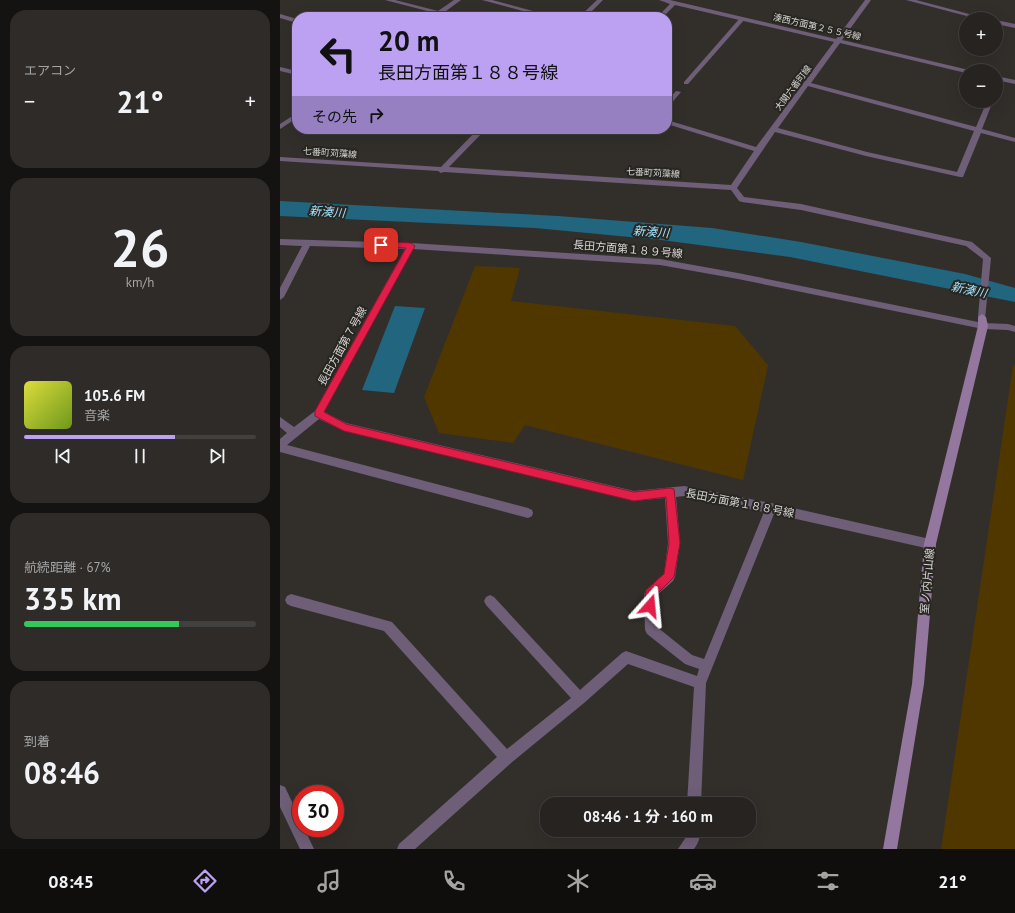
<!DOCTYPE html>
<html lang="ja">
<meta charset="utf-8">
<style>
:root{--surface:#262320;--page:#2e2b29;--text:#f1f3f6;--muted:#a4a4a5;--line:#42403e;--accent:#bca0f2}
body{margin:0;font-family:"PT Sans","Noto Sans JP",sans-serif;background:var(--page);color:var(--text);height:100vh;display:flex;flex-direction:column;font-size:15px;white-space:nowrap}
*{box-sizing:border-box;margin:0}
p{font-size:13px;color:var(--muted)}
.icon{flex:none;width:22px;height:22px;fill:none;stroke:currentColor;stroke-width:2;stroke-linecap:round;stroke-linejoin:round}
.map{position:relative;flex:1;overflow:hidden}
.details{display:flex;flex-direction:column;gap:10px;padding:10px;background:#151312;width:280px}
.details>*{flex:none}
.banner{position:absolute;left:12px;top:12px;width:380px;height:122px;border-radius:16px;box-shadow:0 4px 16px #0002,0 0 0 1px var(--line);background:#bca0f2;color:#111;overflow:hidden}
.fabs{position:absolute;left:679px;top:12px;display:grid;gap:8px}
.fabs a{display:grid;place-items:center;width:44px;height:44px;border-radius:50%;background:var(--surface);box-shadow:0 4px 16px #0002,0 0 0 1px var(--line);font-size:20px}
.speed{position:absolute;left:12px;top:785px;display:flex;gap:8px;font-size:20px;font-weight:700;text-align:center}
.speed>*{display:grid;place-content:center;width:52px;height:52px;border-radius:50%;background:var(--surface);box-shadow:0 4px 16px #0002,0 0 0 1px var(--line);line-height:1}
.speed .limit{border:6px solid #d22;background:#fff;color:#111}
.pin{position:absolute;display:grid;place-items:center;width:34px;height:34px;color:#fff;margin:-17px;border-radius:8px;box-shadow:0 2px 6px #0006}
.me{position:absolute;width:44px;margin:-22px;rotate:18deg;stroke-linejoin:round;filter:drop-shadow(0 0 3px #0008)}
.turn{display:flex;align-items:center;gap:14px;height:84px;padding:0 20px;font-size:18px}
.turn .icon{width:52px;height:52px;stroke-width:2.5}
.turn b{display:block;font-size:28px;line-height:34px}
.then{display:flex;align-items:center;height:38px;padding:0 20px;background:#0003;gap:8px;font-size:15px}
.big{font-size:30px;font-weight:700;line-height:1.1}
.details .card{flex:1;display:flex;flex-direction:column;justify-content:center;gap:6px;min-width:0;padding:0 14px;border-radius:16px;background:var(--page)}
.details .dial{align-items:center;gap:0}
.dial b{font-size:52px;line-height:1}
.song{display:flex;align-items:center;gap:12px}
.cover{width:48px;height:48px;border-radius:6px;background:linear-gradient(135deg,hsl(60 70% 55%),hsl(80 70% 35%))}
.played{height:4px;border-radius:2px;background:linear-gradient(90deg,var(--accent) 65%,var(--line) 65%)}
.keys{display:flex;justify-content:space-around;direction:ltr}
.heat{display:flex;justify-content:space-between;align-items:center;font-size:22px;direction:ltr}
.charge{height:6px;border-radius:3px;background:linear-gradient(90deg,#34c759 67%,var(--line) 0)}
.trip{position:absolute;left:260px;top:797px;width:216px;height:40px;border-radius:16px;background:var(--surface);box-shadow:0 4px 16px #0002,0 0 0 1px var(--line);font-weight:700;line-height:40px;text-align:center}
.tab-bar{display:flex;height:64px;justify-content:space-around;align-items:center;background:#0f0e0d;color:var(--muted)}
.tab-bar .icon{width:28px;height:28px}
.tab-bar .active{color:var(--accent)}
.tab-bar b{font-size:18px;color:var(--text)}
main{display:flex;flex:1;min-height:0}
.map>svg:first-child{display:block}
.green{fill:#503700}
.water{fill:#21657e}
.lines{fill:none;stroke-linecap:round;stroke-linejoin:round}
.lane{fill:#6f5e77;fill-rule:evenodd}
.street{fill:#6f5e77;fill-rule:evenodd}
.secondary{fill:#93779e;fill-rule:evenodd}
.route{fill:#e11d48;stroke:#92132f}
.labels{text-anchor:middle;stroke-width:4;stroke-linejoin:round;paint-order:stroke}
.far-street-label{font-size:9px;fill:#d6d5d2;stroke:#282621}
.street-label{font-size:11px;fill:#d6d5d2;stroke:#282621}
.water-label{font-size:12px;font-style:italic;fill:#a0e2fd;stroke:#282621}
</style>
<main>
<section class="details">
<div class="card"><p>エアコン</p>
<div class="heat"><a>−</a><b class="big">21°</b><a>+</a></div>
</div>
<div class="card dial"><b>26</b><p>km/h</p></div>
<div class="card">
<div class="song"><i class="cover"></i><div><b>105.6 FM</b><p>音楽</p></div></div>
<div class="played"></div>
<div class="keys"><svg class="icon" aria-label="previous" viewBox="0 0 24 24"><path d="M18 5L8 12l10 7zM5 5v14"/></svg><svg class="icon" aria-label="pause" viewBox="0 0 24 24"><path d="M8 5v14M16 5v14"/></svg><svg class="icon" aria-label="next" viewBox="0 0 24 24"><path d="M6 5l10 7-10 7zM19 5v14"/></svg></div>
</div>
<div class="card"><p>航続距離 · 67%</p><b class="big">335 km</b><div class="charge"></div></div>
<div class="card"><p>到着</p><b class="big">08:46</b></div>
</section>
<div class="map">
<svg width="735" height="849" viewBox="0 0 735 849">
<rect width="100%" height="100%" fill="#322f2b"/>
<!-- green -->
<path class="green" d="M195 266 240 268 231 301 455 326 488 365 463 480 245 425 233 443 159 433 144 397Z
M735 365V849H661L733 366Z"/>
<!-- water -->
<path class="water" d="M0 201 278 216 432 228 521 242 685 274 735 288V302L510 257 381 240 255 228 0 216Z
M115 306 145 308 114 393 82 390Z"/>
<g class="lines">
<!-- lane -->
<path class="lane" d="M460 18 465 19 408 84H404V82Z
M396 91 401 92 389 106 387 107V101Z"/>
<!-- street -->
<path class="street" d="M105 0H115L158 11 174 0H181L162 14 158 17H153L155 13Z
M202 0H212L275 17H265Z
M317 0H323L306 17H299Z
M379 0H390L556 39 585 0H591L562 40 689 70 690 71H686V73L560 43 531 83 696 127 707 101H713L702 129 735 138V142L701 133 683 177H680L586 156 495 132 457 188 464 197 521 204 692 242 711 258 705 319H699L698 317 703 259 686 246 521 210 462 202 459 201 451 190 164 172 161 173 158 171 0 161V157L161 167 198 129H206L169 167 451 185 474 151 387 124V120L476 147 554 42 395 5 383 17H377L390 4ZM528 86 694 131 677 172 587 152 498 128Z
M626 0H636L708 19H698Z
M0 14 17 19V23L0 18Z
M716 20 735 24V28L716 24Z
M0 67 17 71V75L0 71Z
M716 76 735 80V84L716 80Z
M17 113V118L0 129V124Z
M0 239 131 243 380 259 458 273 703 323 728 324 735 326V332L728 330 703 329 458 279 380 265 133 249 44 412 66 423 354 491 404 486 491 503 650 539 654 540 656 544 654 548 650 549 494 514 426 683 421 804H407L414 687 348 664 304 703 231 763 135 849H117L119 844 217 757 104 631 11 606 7 604 5 600 7 596 11 594 112 622 227 749 291 698 206 605 204 601 206 597 210 595 214 597 300 690 342 653 346 651 417 676 419 669 405 664 367 634 365 630 364 594 366 590 384 574 388 543 385 498 354 501 64 431 39 419 7 445 248 508 252 510 253 513 252 516 248 518 0 452V439L7 433 0 427V417L14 427 35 411 125 249 30 246 4 297 0 300V288L22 246 0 245ZM404 496 484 512 424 659 412 655 377 627 376 596 393 581 395 577 400 543 396 497Z
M0 785 5 787 21 821V828H24L34 849H20L0 807Z
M406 830H420C420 838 419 842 414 849H398L406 837Z"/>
<!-- secondary -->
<path class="secondary" d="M702 314 706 317 708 326 656 544 644 684 617 849H603L632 684 644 544 698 326V317Z"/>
</g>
<!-- route -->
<path class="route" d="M101 242 131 243 135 246 44 412 66 424 354 492 390 488 394 489 400 543 394 577 375 596 374 610 370 611 366 610 365 594 366 590 384 574 389 543 386 497 354 501 64 431 35 416V411L126 248 98 247V243Z"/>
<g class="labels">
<!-- far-street labels -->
<g class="far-street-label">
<text transform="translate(537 27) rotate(13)" y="3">湊西方面第２５５号線</text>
<text transform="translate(513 88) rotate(-53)" y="3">大関六番町線</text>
<text transform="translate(50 153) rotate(4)" y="3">七番町苅藻線</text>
<text transform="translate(373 173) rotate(3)" y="3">七番町苅藻線</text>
</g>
<!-- street labels -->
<g class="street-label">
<text transform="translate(348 249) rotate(5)" y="4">長田方面第１８９号線</text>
<text transform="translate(62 346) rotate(-61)" y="4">長田方面第７号線</text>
<text transform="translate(460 503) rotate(11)" y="4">長田方面第１８８号線</text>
<text transform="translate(647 581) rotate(-85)" y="4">室ノ内片山線</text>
</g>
<!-- water labels -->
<g class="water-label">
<text transform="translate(47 212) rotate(4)" y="4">新湊川</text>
<text transform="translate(371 232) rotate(4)" y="4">新湊川</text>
<text transform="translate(689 290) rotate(12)" y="4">新湊川</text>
</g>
</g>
</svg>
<div class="fabs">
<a>+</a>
<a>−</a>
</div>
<div class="speed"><div class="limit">30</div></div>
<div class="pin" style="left:101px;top:245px;background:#d93025"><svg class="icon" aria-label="arrive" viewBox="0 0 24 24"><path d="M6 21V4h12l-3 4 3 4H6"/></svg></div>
<svg class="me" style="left:370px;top:606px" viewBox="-20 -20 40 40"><path d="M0-17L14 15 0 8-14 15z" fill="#e11d48" stroke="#fff" stroke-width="4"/></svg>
<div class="trip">08:46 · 1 分 · 160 m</div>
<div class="banner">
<div class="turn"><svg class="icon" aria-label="left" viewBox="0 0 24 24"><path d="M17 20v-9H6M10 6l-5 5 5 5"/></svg><div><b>20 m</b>長田方面第１８８号線</div></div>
<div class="then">その先<svg class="icon" aria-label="right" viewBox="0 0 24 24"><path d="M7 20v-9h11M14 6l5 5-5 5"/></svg></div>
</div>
</div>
</main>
<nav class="tab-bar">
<b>08:45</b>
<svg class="icon active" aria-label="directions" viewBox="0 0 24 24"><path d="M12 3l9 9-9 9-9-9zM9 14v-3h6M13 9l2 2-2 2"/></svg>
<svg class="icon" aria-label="music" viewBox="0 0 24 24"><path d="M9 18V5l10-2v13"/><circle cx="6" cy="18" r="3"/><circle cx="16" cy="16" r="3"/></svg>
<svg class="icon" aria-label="phone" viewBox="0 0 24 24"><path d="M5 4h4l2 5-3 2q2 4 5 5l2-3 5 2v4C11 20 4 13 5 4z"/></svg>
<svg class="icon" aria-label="climate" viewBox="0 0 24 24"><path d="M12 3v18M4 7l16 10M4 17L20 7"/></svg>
<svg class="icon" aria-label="car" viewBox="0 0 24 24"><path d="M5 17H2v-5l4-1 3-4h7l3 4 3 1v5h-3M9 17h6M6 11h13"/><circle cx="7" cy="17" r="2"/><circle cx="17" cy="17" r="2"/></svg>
<svg class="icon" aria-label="filters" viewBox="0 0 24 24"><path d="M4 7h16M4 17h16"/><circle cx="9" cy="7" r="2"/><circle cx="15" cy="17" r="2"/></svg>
<b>21°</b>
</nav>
